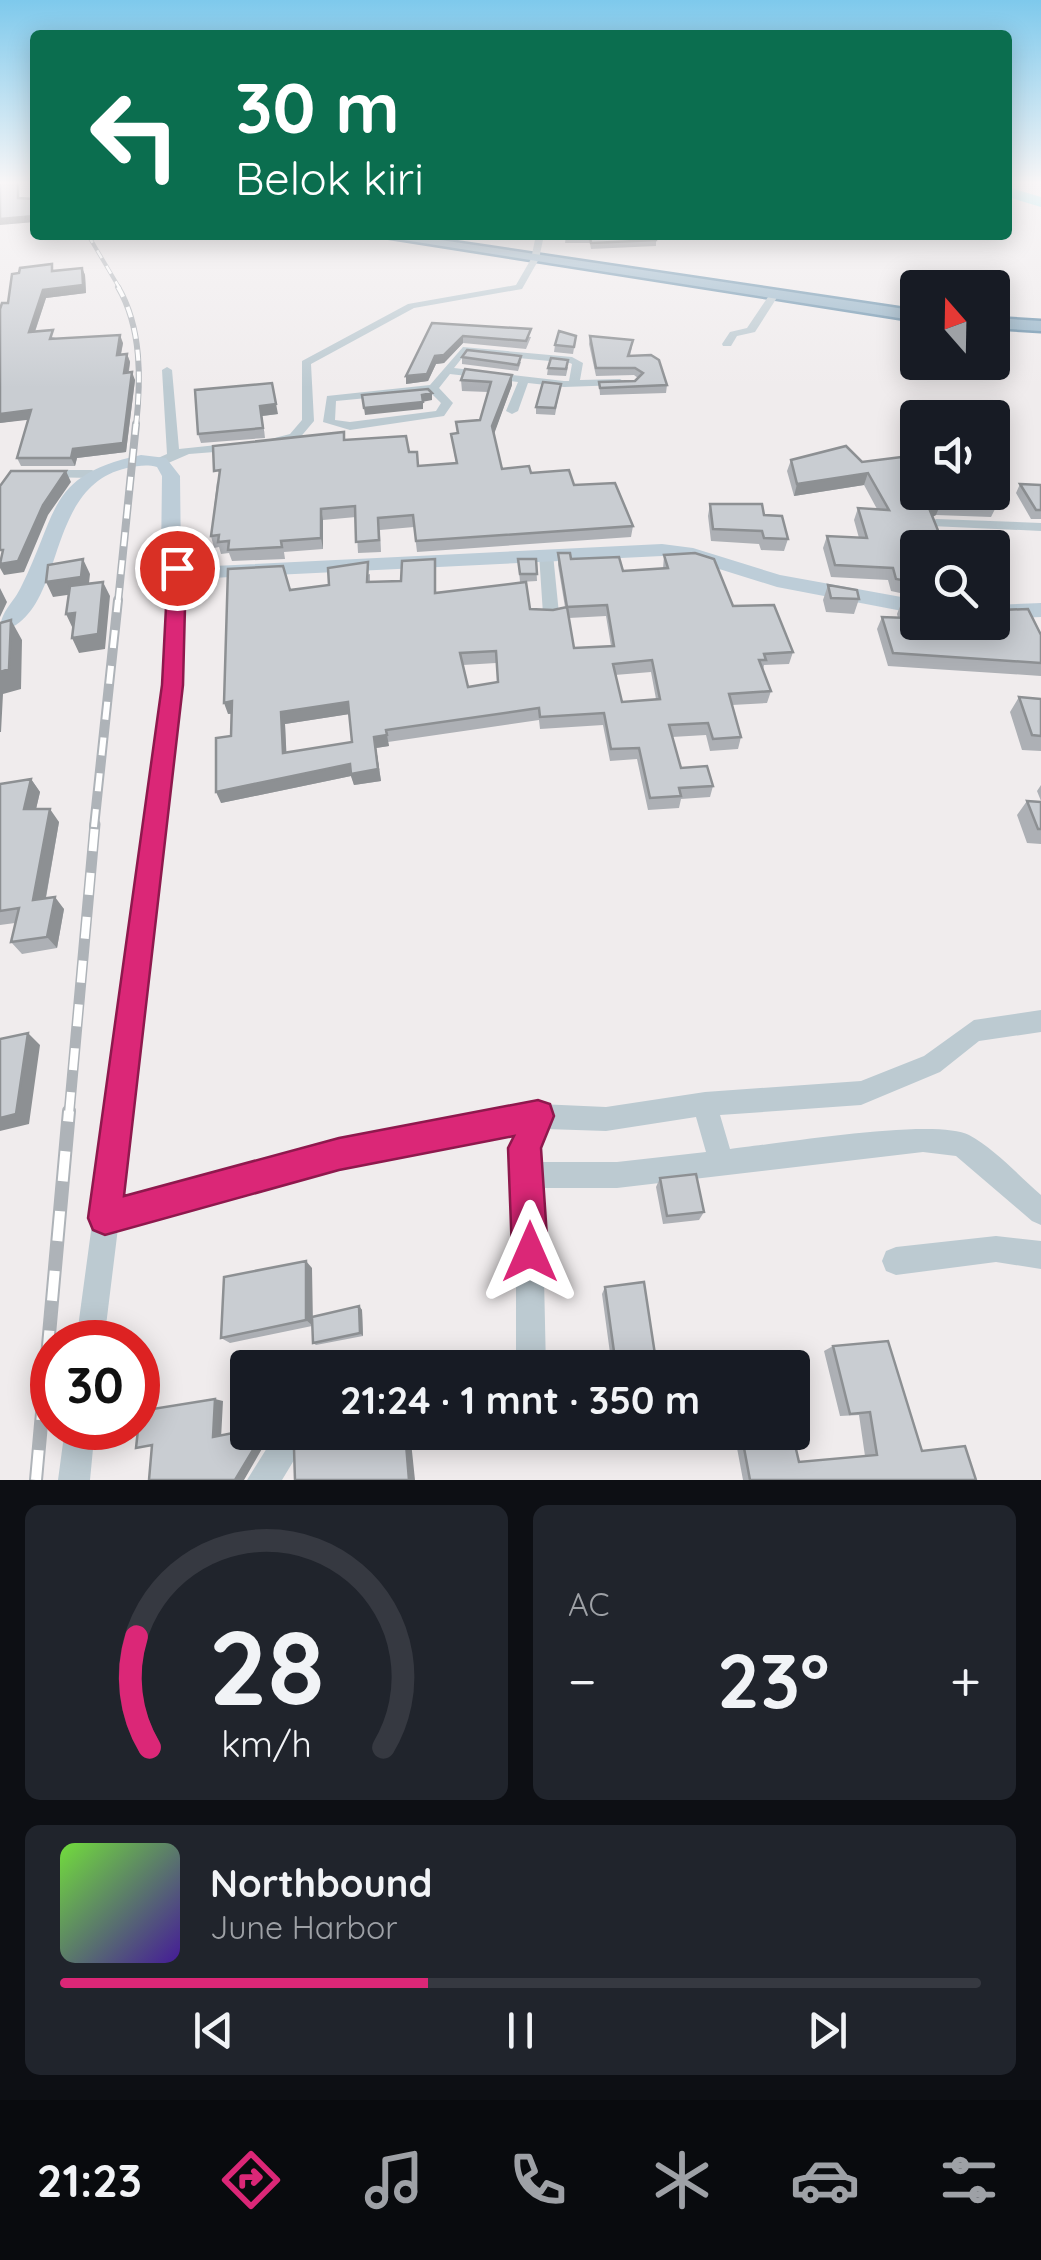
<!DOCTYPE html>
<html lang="id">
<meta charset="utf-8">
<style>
:root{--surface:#171b24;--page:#20242c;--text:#f1f3f6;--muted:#9ea1a6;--line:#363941;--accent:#db2777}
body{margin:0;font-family:Quicksand,sans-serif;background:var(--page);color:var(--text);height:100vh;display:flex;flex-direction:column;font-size:38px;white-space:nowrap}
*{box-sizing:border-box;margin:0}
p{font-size:32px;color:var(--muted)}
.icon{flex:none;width:55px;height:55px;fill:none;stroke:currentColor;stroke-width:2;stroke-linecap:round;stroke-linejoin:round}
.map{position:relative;height:1480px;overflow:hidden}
.sheet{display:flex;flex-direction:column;gap:25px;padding:25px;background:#0d0f14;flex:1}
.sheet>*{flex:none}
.top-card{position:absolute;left:30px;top:30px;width:982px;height:210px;border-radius:10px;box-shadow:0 5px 25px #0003;background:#0b6e4f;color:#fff;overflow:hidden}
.needle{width:65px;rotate:340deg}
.buttons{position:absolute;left:900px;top:270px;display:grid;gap:20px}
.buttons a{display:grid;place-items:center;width:110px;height:110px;border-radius:10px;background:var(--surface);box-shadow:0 5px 25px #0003;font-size:50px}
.speed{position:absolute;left:30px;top:1320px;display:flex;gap:20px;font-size:50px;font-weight:700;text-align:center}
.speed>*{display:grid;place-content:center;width:130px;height:130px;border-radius:50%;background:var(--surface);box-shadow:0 5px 25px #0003;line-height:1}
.speed .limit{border:15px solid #d22;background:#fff;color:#111}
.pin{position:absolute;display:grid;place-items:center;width:85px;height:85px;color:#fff;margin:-42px;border:5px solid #fff;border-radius:50%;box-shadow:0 2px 10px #0007}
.me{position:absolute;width:110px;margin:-55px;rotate:0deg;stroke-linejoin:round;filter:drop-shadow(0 0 8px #0008)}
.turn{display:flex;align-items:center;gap:35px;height:210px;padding:0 40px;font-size:45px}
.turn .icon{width:130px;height:130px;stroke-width:2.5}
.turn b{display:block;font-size:70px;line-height:85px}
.big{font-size:75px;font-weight:800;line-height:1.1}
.sheet .tile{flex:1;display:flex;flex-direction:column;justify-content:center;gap:15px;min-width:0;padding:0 35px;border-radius:15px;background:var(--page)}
.sheet .dial{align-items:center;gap:0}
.dial svg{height:260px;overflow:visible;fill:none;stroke:var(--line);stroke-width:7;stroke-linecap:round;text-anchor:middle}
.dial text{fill:var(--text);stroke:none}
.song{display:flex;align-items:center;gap:30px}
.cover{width:120px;height:120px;border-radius:15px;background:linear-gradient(135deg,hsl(100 70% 55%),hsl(260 70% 35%))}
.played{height:10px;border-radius:5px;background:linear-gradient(90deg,var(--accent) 40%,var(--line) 40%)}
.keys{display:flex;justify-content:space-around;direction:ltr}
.heat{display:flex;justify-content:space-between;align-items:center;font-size:55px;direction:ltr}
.sheet .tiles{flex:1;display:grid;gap:25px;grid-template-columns:1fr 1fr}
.tile:last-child{grid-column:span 2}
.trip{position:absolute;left:230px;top:1350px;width:580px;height:100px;border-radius:10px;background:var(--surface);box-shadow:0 5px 25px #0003;font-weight:800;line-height:100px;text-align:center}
.menu{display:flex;height:160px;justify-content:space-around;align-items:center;background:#090b0e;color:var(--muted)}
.menu .icon{width:70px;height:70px}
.menu .selected{color:var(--accent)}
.menu b{font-size:45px;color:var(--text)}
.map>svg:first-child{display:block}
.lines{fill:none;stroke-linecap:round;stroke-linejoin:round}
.river{fill:#7fe9f3;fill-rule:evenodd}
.trunk-casing{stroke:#6b92ac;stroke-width:5}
.minor{fill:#bccad1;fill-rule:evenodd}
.secondary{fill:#bdcdd8;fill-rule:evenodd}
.trunk{fill:#95b4c8;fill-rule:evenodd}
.rail-far5-casing{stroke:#aeb3b8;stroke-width:4}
.rail-far4-casing{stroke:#aeb3b8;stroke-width:6}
.rail-far3-casing{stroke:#aeb3b8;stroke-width:8}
.rail-far2-casing{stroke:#aeb3b8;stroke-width:10}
.rail-far1-casing{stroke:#aeb3b8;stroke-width:11}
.rail-casing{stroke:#aeb3b8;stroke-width:14}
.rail-far5{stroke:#fff;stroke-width:2.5;stroke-dasharray:9;stroke-linecap:butt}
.rail-far4{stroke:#fff;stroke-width:4;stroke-dasharray:11;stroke-linecap:butt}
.rail-far3{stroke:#fff;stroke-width:5;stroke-dasharray:14;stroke-linecap:butt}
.rail-far2{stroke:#fff;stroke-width:6;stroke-dasharray:18;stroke-linecap:butt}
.rail-far1{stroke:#fff;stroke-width:8;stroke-dasharray:22;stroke-linecap:butt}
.rail{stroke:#fff;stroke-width:10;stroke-dasharray:30;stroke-linecap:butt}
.wall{fill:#adb0b5;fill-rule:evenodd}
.shaded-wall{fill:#8d9093}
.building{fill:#c9cdd2;stroke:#8d9093;stroke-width:2.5;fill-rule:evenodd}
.route{fill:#db2777;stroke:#8e194d;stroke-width:2.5}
</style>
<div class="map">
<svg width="1041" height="1480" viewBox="0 0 1041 1480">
<rect width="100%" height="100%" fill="#f0eced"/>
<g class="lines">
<!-- river -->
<path class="river" d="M1008 187 1041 197V207L1008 197Z"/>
<!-- trunk casing -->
<g class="trunk-casing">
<path id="trunk" d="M372 235H407L918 311V321Z
M992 318 1041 321V331L992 328Z"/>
</g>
<!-- minor -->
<path class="minor" d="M536 235H544L539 259 522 289 414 308 311 364 314 421 298 440 267 446V440L290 434 302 420V361L408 304 516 285 531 259Z
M770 294 778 296 755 332 737 336 731 346H723L722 344 730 332 747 328Z
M463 347 572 357 583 363 580 380 620 379 625 382 620 385 564 387 528 383 518 411 512 414 506 411 518 382 450 374 439 388 453 403 444 416 350 430 323 422 327 396 430 385ZM466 353 570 363 572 364 569 381H564L454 368ZM430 392 441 403 436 411 350 422 335 420 336 401Z
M167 367 172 370 179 449 236 443 240 444V450L189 454 166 464H158V458L167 454 162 370Z
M47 470H92L98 474 92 478 43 477 41 474Z
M936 519 1041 523V531L931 526 929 523Z
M546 550 553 554 559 614 551 619 543 614 539 554Z
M177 564 184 568 181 685 121 1201 339 1141 539 1104 606 1107 705 1092 861 1081 924 1056 974 1020 1041 1010V1032L979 1041 940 1072 861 1105 720 1115 730 1149C776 1144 935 1117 969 1135 995 1149 1018 1175 1041 1195V1225L1032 1221 956 1156 923 1152 617 1188H542L546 1368H516V1175L512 1148 519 1132 339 1167 118 1228 104 1342H76L165 685 170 568ZM696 1117 706 1152 617 1162H540L538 1148 546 1129 606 1131Z
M996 1236 1041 1241V1269L996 1262 896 1275 886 1271 882 1261 886 1251 896 1247Z
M65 1428H95L90 1480H58Z
M277 1432H311L282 1480H247Z"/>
<!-- secondary -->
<path class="secondary" d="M141 455 166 458 180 476 181 560 193 567 662 544 693 548 780 575 918 600V614L777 587 684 558 662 556 191 579 170 572 161 560 162 476 157 467C146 464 138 466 127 468 41 487 69 614 0 632 0 610 13 605 22 585 59 511 47 475 141 455Z
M1041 603V617L992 619V605Z"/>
<!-- trunk -->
<use href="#trunk" class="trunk"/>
<!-- rail-far5 casing -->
<g class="rail-far5-casing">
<path id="rail-far5" d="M88 235 120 289"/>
</g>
<!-- rail-far4 casing -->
<g class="rail-far4-casing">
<path id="rail-far4" d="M118 287C142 328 141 380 136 426"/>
</g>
<!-- rail-far3 casing -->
<g class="rail-far3-casing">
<path id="rail-far3" d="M118 602 136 424"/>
</g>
<!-- rail-far2 casing -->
<g class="rail-far2-casing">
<path id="rail-far2" d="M94 827 118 600"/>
</g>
<!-- rail-far1 casing -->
<g class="rail-far1-casing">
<path id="rail-far1" d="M69 1114 95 824"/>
</g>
<!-- rail casing -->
<g class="rail-casing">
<path id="rail" d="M36 1480 69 1111"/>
</g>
<!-- rail-far5 -->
<use href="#rail-far5" class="rail-far5"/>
<!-- rail-far4 -->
<use href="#rail-far4" class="rail-far4"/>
<!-- rail-far3 -->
<use href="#rail-far3" class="rail-far3"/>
<!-- rail-far2 -->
<use href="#rail-far2" class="rail-far2"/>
<!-- rail-far1 -->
<use href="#rail-far1" class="rail-far1"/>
<!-- rail -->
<use href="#rail" class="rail"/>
</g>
<!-- wall -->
<path class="wall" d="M566 235 656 240V246L591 249 590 243H565Z
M82 268 85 275 86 293 46 298 35 332 56 338 123 343 121 355 127 354 130 362 129 372 135 380 126 452 77 458 75 466H21L17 458 28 419 0 423V309L54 271Z
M432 323 531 337 526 349 463 343 444 363 436 364 428 381 406 384Z
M576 336 573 354 554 352 555 345Z
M590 336 632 347 630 356 667 385 666 393 600 395 599 382 635 381 638 378 634 375 596 376 589 344Z
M462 357 521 362 518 371 462 364Z
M568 367 566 376 547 375 548 368Z
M512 375V385L494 433 502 469 531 473 574 485 633 526 631 537 417 552 414 527 380 530 381 552 358 553 356 517 323 520V549L284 552 285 559 232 561 229 553 221 554 219 547 214 548 211 536 217 482 345 440 409 452 418 466 456 463 451 434 457 433 456 422 480 420 488 392 462 391 461 380Z
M561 384 555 415 536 414V407Z
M195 390 278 414 262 416 265 438 201 443 198 434Z
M791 460 862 462 997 505 991 517 936 515 932 517 918 548V597L891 591 888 580 831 577 823 548 827 536 859 538 854 520 858 508 877 509 864 485 794 496 787 471Z
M1020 484 1041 485V519H1031L1016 493Z
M710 504 764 515 788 539 784 551 761 550 759 544 711 541 708 516Z
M558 553 571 559 623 571 663 569 664 555 793 652 789 664 764 665 763 671 771 691 767 703 732 705 741 737 738 749 710 751 706 735 672 737 681 768 713 786 710 797 681 799 679 808 648 810 637 759 610 761 603 725 540 729 539 720 388 742 389 746 376 748 381 781 354 785 351 776 221 803 231 736 232 714H228L290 590 329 585 370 574V582L401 581 435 559 436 593 530 609 553 610 565 607 558 565ZM606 616 611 646 574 648 569 618ZM496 663 498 682 468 687 463 665ZM651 672 656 699 622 702 615 675ZM349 714 352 742 286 752 285 724Z
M518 559H536L537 581 520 582Z
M828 585 859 599 854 614 826 612 823 600Z
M902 601 918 622 996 619 1001 610 1041 635V676L888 666 877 629 882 617 898 618 897 614Z
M1019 697 1041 699V751L1022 750 1010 712Z
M31 779 40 792 36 809 59 822 46 898 64 909 57 948 22 954 11 942 15 923 0 925V784Z
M1041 785V801L1037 791Z
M1027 801 1041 802V844L1027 843 1017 815Z
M660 1178 704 1212 699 1220 663 1224 656 1187Z
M312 1268V1317L359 1306 362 1310 363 1336 316 1345 313 1343 312 1326 230 1343 221 1338Z
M605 1287 656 1361 652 1365 612 1368 602 1294Z
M833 1346 922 1451 976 1480H743L734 1432H792L799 1462 865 1456 859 1415 840 1416 824 1351Z"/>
<!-- shaded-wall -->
<path class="shaded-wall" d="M35 216V222L0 225V219Z
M82 268 85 275 86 293 46 298 32 340 29 332 43 290Z
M120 335 123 343 119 363 117 355Z
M463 336V343L444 363 436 364 428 381 406 384V376Z
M127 354 130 362 127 381 124 373Z
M132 372 135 380 126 452 77 458 75 466 71 458 73 449Z
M512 375V385L493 437 492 426Z
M272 383 278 414 262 416 265 438 260 406Z
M432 393V400L422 402V395Z
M423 402V409L365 415 364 408Z
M31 410 35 419 0 423V414Z
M66 471 71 482 48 515 24 572 4 575 0 568V564Z
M868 473 864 485 794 496 797 484Z
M941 503 936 515 924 521 929 508Z
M321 509 323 520V549L321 538Z
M83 559 90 574 88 592 53 597 46 582Z
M103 582 110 596 105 649 79 653 72 638Z
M0 588 7 602 0 617Z
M75 613 73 629 66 614Z
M11 620 22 640 21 689 3 694 1 732H0V672Z
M232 701 236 713 228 714 224 703Z
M348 702 350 714 285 724 287 764 283 753 281 712Z
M387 735 389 746 376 748 381 781 354 785 351 776 221 803 216 792 374 737Z
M31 779 40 792 33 822 24 809Z
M50 809 59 822 43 913 33 900Z
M55 897 64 909 57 948 47 937Z
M28 1033 40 1045 29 1124 0 1131V1118Z
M306 1261 312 1268 313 1326 306 1320Z
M359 1306 362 1310 363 1336 360 1333Z
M215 1399 223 1401 221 1439 213 1437Z
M256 1432H263V1447L244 1480H235Z
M405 1432H410L415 1480H409Z"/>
<!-- building -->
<path class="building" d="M0 181H18V198L35 199V216L0 219Z
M566 235H656V240L591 243 590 237H566Z
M52 264V271L82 268 83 285 43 290 29 332 53 330 50 339 120 335 117 355 127 354 124 373 132 372 123 443 73 449 71 458H17L31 410 0 414V309L2 303H8L12 274 19 273 20 268Z
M432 323 531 329 526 341 463 336 444 355 435 356 427 374 406 376Z
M559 331 576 336 574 347 555 345Z
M590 336 633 340 628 356 651 355 659 360 667 385 600 388 599 382 635 381 643 373 635 368H596Z
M467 350 521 356 518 365 462 357Z
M551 358 568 360 566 369 548 368Z
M465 369 512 375 492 426 502 469 529 466 531 473 569 470 574 485 615 483 633 526 416 541 413 515 378 518 379 540 356 542 355 506 321 509V538L281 541 282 547 228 550 229 541 218 542 219 535 211 536 220 470 214 471 213 446 344 432V440L406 436 409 452H417L418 466 457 463 451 434 458 433 456 422 480 420 491 382 461 380Z
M543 382 561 384 555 408 536 407Z
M272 383 276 404 260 406 263 428 198 434 195 390Z
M428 389 432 393 422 395 423 402 364 408 362 395Z
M846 446 862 462 918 455V492H979L997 505 941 503 929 508 945 548H918V583L896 579 893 568 835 565 827 536 867 538 858 508 889 510 868 473 797 484 791 460Z
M11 471H66L43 505 18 561 0 564 3 550H0V486Z
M1020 484 1041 485V510H1036Z
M710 504H762L764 515 782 516 788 539 764 538 762 531 713 529Z
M558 553H570L571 559 619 557 623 571 668 568 664 555 695 553 714 559 733 606 774 605 793 652 764 654 766 660H759L771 691 729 694 741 737 713 739 708 723 669 725 681 768 707 766 713 786 679 788 681 796 650 798 639 748 611 749 604 713 540 717 539 708 386 730 387 735 374 737 378 769 351 774 350 764 216 792V738L231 736 232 701 224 703 228 569 283 566 290 590 329 585 328 568 368 562 367 582 401 581 402 561 435 559V593L526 582 530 609 553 610 567 607ZM607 605 614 646 574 648 567 607ZM496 651 498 682 468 687 460 653ZM652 660 660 699 622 702 613 664ZM348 702 352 742 283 753 281 712Z
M83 559 81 577 46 582 48 565Z
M518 559H536L537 574H520Z
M103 582 98 634 72 638 75 613 66 614 70 586Z
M828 585 857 590 859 599 831 598Z
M902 601 918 603V622H992V619H1005L1001 610 1028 609 1041 635V663L893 653 882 617 907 618Z
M11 620 9 669 0 672V623Z
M1019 697 1041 699V736L1032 735Z
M31 779 24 809H50L33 900 55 897 47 937 11 942 19 908 0 911V784Z
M1027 801 1041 802V829H1038Z
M28 1033 16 1114 0 1118V1039Z
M696 1174 704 1212 667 1216 660 1178Z
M306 1261V1320L221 1338 224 1277Z
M644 1282 656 1361 616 1366 605 1287Z
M359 1306 360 1333 313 1343 312 1317Z
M888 1341 922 1451 965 1446 976 1480H750L741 1432H792L799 1462 877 1455 870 1412 850 1414 833 1346Z
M786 1358 788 1368H747L746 1361Z
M792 1387 797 1407H792Z
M215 1399 213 1437 248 1430V1432H256V1445L235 1480H149L152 1445 136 1448 140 1411Z
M358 1432H405L409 1480H295L294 1449Z"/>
<!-- sky -->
<linearGradient id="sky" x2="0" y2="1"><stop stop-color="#7ec9ec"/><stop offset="0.47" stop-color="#f8f6f7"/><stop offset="1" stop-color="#f8f6f7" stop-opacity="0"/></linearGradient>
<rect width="1041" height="388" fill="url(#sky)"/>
<!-- route -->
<path class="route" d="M177 563 186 568 183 685 124 1196 339 1138 538 1100 550 1104 554 1116 541 1148 548 1252 542 1264 530 1269 518 1264 512 1252 508 1148 514 1136 339 1170 105 1235 93 1230 88 1218 162 685 168 568Z"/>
</svg>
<div class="buttons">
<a><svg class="needle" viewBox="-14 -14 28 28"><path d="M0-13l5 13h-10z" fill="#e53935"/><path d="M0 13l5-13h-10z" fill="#9ea1a6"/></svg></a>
<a><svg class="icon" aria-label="sound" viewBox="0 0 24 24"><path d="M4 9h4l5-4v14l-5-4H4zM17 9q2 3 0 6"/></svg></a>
<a><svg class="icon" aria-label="search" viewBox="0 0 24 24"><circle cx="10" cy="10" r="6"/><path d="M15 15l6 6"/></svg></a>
</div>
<div class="speed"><div class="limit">30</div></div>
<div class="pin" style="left:177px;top:568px;background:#d93025"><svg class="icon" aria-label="arrive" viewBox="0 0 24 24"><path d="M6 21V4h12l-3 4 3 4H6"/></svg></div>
<svg class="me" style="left:530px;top:1252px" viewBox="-20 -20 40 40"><path d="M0-17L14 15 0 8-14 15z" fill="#db2777" stroke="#fff" stroke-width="4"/></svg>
<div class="trip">21:24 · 1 mnt · 350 m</div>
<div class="top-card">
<div class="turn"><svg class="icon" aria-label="left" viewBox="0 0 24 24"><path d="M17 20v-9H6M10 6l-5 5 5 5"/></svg><div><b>30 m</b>Belok kiri</div></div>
</div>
</div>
<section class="sheet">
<div class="tiles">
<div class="tile dial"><svg viewBox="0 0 100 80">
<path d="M14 69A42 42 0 1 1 86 69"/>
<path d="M14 69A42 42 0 0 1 10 35" stroke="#db2777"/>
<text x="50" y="56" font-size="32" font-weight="700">28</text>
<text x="50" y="72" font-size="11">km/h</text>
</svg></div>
<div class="tile"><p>AC</p>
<div class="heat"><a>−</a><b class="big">23°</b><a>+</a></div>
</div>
<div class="tile">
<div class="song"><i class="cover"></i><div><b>Northbound</b><p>June Harbor</p></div></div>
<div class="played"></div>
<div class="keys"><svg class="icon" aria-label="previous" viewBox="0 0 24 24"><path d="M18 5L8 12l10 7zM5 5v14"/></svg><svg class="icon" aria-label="pause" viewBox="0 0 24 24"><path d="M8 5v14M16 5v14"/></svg><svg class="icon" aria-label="next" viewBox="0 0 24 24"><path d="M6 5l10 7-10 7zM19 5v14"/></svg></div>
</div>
</div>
</section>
<nav class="menu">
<b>21:23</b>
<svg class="icon selected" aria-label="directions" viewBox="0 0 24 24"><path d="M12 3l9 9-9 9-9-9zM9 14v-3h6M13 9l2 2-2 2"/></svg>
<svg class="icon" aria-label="music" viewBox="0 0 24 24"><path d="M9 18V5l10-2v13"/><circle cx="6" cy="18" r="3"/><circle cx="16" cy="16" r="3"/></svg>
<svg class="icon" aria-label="phone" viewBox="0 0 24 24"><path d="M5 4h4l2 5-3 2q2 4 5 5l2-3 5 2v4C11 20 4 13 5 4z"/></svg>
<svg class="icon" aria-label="climate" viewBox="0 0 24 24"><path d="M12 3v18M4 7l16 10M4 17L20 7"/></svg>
<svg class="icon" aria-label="car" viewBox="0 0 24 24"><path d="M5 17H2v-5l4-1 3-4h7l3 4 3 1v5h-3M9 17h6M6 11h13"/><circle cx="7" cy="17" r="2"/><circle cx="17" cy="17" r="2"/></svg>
<svg class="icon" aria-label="filters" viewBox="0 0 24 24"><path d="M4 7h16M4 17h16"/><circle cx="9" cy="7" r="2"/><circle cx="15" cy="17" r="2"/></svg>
</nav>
